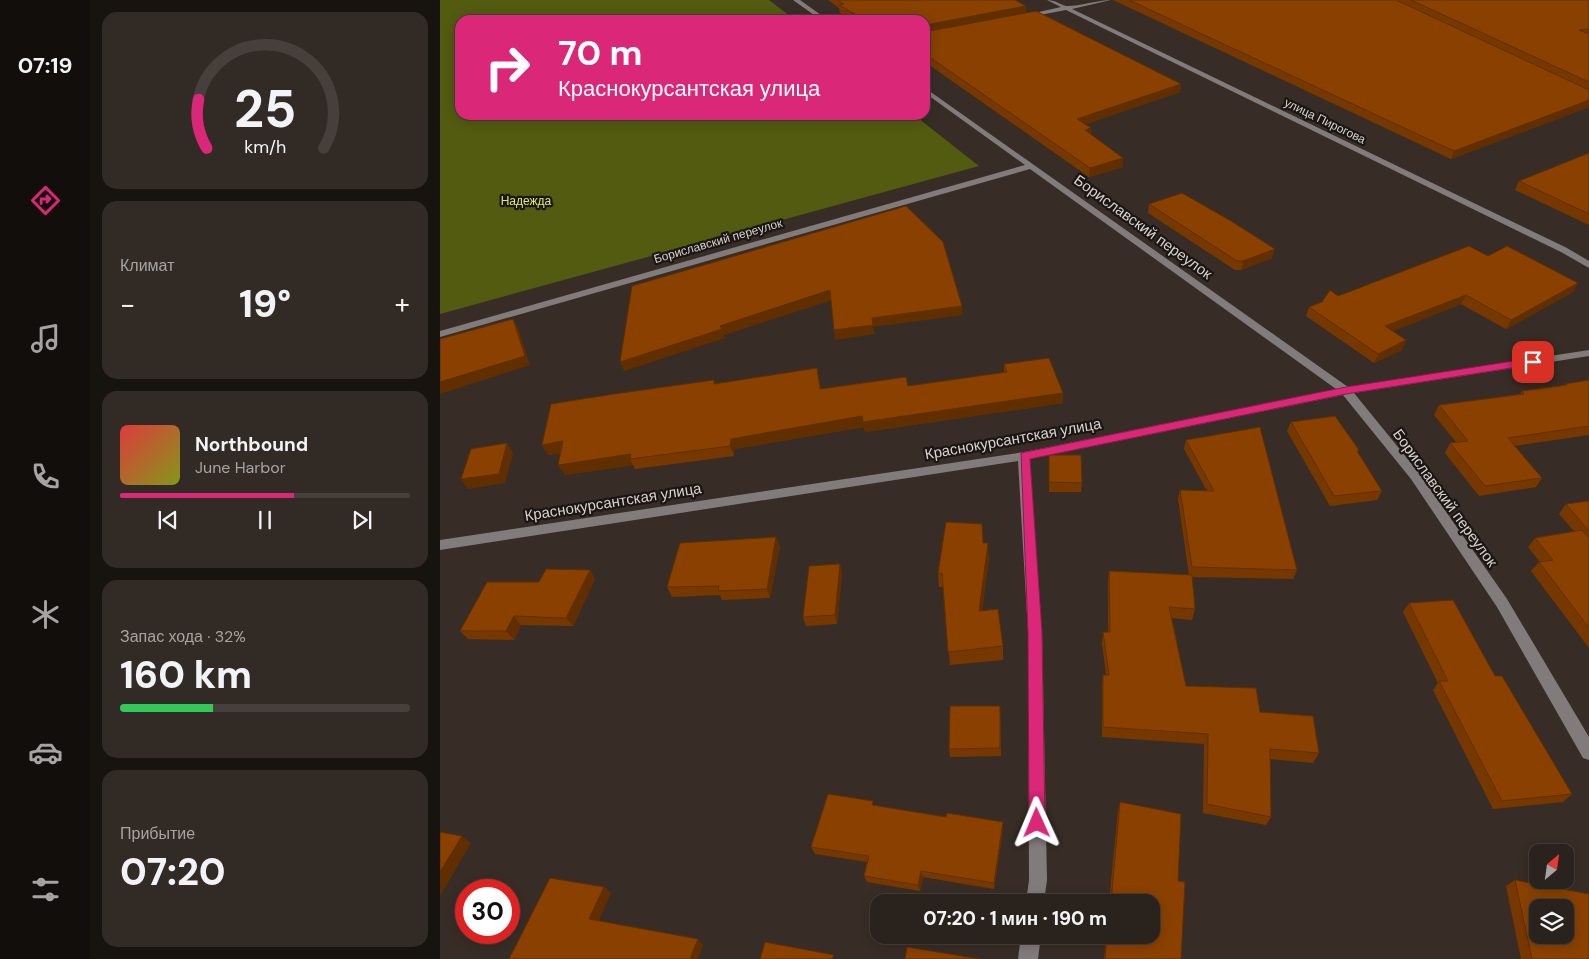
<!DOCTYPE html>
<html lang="ru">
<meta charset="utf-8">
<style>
:root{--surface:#2a221c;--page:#322a25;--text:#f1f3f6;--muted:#a5a4a3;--line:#463f3b;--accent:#db2777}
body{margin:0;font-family:"DM Sans",sans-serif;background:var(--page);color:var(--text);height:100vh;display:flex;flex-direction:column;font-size:19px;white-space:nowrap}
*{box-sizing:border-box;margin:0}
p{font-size:16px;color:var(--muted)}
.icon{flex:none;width:28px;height:28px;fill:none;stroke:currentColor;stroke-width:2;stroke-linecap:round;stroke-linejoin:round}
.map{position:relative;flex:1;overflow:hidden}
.side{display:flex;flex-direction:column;gap:12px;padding:12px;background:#17130f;width:350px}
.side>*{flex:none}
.hud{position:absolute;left:15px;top:15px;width:475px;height:105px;border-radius:15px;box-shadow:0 2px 12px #0003,0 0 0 1px var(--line);background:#db2777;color:#fff;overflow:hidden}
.needle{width:32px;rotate:29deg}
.buttons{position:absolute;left:1089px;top:844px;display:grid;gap:10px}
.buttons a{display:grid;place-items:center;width:45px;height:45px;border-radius:10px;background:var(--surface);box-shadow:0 2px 12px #0003,0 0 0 1px var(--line);font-size:25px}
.speed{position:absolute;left:15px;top:879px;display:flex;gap:10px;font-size:25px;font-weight:700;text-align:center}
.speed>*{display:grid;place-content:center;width:65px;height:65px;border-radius:50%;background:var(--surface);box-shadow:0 2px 12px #0003,0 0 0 1px var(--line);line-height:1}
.speed .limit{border:8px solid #d22;background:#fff;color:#111}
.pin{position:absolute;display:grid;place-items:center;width:42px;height:42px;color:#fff;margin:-21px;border-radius:10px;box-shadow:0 2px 8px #0006}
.me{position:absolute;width:55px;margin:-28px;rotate:359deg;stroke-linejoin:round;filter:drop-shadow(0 0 4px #0008)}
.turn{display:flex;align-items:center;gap:18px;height:105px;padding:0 20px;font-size:22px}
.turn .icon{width:65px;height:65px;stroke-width:2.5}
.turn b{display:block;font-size:35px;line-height:42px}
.big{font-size:38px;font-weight:800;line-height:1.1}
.side .card{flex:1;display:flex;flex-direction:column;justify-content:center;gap:8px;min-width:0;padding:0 18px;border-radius:15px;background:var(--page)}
.side .dial{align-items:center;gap:0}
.dial svg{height:130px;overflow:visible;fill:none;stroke:var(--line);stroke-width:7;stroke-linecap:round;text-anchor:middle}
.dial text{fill:var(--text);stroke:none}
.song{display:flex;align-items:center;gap:15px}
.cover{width:60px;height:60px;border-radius:8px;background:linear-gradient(135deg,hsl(0 70% 55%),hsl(70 70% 35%))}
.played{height:5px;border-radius:2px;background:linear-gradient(90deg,var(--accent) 60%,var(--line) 60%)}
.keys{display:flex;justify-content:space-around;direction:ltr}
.heat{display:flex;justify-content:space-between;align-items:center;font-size:28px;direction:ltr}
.charge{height:8px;border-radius:4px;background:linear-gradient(90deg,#34c759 32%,var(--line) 0)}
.trip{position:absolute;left:430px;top:894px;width:290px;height:50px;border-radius:15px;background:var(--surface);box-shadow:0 2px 12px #0003,0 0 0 1px var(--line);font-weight:800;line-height:50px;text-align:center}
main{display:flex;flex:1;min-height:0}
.tabs{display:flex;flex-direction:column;width:90px;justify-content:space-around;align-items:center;background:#110e0b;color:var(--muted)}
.tabs .icon{width:35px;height:35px}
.tabs .active{color:var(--accent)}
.tabs b{font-size:22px;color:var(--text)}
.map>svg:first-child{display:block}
.forest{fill:#525b10}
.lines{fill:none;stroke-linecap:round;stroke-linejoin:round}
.minor{fill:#827b7c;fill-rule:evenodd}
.wall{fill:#773800}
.shaded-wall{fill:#612e00}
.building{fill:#8a4100;stroke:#612e00;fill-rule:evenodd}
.route{fill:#db2777;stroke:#8e194d}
.labels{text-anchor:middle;stroke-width:4.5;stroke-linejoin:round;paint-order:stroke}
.far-street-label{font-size:12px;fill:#d9d2ce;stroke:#1b1613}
.far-park-label{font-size:12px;fill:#dbec72;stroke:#1b1613}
.street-label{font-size:15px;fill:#d9d2ce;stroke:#1b1613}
</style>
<main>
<nav class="tabs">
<b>07:19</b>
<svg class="icon active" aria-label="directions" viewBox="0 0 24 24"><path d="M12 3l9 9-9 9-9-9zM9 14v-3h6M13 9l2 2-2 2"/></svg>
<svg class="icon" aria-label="music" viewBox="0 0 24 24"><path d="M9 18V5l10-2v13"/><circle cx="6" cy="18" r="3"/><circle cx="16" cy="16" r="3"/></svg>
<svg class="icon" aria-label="phone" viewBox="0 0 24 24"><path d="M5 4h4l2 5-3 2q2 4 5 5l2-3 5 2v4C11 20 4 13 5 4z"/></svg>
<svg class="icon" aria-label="climate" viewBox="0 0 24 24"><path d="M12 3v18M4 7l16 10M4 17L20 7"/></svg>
<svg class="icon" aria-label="car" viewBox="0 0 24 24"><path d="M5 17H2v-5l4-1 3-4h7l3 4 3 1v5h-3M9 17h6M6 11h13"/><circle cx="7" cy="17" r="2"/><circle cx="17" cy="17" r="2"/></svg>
<svg class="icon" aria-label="filters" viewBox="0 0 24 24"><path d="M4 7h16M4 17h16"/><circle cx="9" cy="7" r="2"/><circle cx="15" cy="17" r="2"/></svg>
</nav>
<section class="side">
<div class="card dial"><svg viewBox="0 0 100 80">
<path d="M14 69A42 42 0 1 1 86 69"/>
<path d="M14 69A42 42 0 0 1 9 39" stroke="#db2777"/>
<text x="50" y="56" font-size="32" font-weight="700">25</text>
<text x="50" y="72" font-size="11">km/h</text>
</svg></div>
<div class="card"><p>Климат</p>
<div class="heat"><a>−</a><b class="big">19°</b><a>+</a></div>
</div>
<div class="card">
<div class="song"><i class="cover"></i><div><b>Northbound</b><p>June Harbor</p></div></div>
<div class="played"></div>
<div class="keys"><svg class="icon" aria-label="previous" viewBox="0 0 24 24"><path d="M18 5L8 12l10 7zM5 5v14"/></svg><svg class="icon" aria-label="pause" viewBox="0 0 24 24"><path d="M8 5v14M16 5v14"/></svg><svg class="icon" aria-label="next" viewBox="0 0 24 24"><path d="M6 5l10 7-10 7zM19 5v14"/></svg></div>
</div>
<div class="card"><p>Запас хода · 32%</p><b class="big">160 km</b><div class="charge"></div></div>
<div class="card"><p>Прибытие</p><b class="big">07:20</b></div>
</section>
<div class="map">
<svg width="1149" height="959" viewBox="0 0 1149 959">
<rect width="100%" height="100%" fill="#382d26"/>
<!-- forest -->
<path class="forest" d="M0 0H329L355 20H20V115H474L539 166 0 314Z"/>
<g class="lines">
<!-- minor -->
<path class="minor" d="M353 0H360L388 20H381Z
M607 0C615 0 619 4 626 6 635 7 659 0 671 0L632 9 1127 248 1149 261V268L1121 252 626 10 584 18 581 16 621 7Z
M485 88 908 387 1149 350V356L914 393 979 473 1067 599 1149 737V760L1143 758 1057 607 971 479 903 395 590 459 602 632 607 880 604 902H586L589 880 588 632 578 461 0 550V540L584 452 896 389 590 169 0 337V331L585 165 485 93Z
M581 935H601L598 959H578Z"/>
</g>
<!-- wall -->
<path class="wall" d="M388 0H575L586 13 741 84 740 92 646 124 651 134 683 167 649 177 485 62V20H413L400 13 399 8Z
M673 0H1149V107L1011 159Z
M1149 153V225L1075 190 1079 181Z
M709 204 832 258 801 270H795L708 213Z
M1048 256 1138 283 1133 292 1066 329 1021 304 953 331 962 350 934 363 866 316 869 307 898 296Z
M564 364 623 393V403L425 432 424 427 294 449V456L195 469 193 465 125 475 121 453 108 455 102 445 275 384 377 368 381 389 468 386 564 373Z
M1149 380V435L1074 446 1102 478 1096 487 1039 496 1005 453 1010 443 1016 442 994 415 999 405 1080 394 1082 391 1124 386 1125 384Z
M851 422 919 450 918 452 942 491 937 500 890 506 847 431Z
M746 440 857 570 853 579 752 577 755 609 752 620 732 618 746 686 820 712 879 753 873 763 830 759 831 817 826 825 763 813 764 744 662 737V686L663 675H666L662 643 663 632H668V582L669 571 749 575 738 499 740 490 767 491 744 449Z
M609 455 642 483 641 492H609Z
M1149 501V648L1091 571 1099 562H1100L1088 547 1095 538 1134 531 1119 514 1126 504Z
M543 543 549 558 542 611 563 646V660L510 665 503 587H499L498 573Z
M340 546 330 598 282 600 280 595 232 597 227 587Z
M150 570 155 579 133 626 81 625 74 640 28 639 20 631 99 582Z
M402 573 397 624 366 626 363 617Z
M969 603 1132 794 1123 802 1053 809 993 690 998 683 963 612Z
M560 706 561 756 510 757 509 749Z
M680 802 738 881 741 959H664L666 935H711V902H669L678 810Z
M434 805 563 830 554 889 483 877 480 891 427 882 424 876 427 862 375 854 371 847Z
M1075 880 1149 959H1081L1066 886Z"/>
<!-- shaded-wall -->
<path class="shaded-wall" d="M586 6V13L485 32V25Z
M741 84 740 92 637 127V119Z
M1149 100V107L1011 159 1014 151Z
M651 128V136L645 130Z
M683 158V167L649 177 650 168Z
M835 249 832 258 801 270 803 261Z
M1138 283 1133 292 1066 329 1071 320Z
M390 290 392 300 284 335 285 338 184 371 180 362 280 326Z
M1026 295 1021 304 941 336 945 326Z
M522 306 523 315 433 327 435 334 395 340 394 330 432 318Z
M73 319 78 328 90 365 0 394V382Z
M966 340 962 350 934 363 938 354Z
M623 393V403L425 432 424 427 294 449V456L290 446 291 439 422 416Z
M123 441 129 452 108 455 102 445Z
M67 443 73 453 65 483 28 489 21 479Z
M191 454 190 459 193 465 125 475 118 465Z
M336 537 340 546 330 598 327 589Z
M548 543 549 558 540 625 539 611Z
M400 564 402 573 397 624 395 615Z
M150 570 155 579 133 626 126 618Z
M74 616 81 625 74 640 66 631Z
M563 822V830L554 889V883Z
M22 836 31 843 0 896V872Z
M481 871 483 877 480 891 478 885Z
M164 887 171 893 157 925 149 919Z
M258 939 263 945 258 959H250Z"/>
<!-- building -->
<path class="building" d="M397 0H575L586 6 485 25V20H425L399 5 404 4Z
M689 0H956L1149 90V100L1014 151Z
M971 0H1149V29L1139 30 1149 34V82Z
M596 11 741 84 637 119 651 128 645 130 683 158 650 168 485 54V32Z
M1149 153V214L1079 181Z
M742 193 791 221 835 249 803 261H797L709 204Z
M466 206 503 242 522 306 432 318 433 325 394 330 390 290 280 326 282 329 180 362 192 286Z
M1029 246 1048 256 1067 246 1138 283 1071 320 1026 295 945 326 966 340 938 354 869 307 882 302 890 290 898 296Z
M73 319 85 356 0 382V339Z
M609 358 623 393 423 422 422 416 291 439 290 446 190 459 191 454 118 465 123 441 102 445 111 404 174 394 274 380V384L377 368 380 389 466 377 468 386 567 372 564 364Z
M1149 380V426L1068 438 1102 478 1045 486 1010 443 1028 441 999 405 1084 394 1082 391 1127 385 1125 384Z
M895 416 919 450 917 451 942 491 894 496 851 422Z
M820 427 857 570 752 567 740 490 774 491 746 440Z
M67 443 59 474 21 479 31 449Z
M609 455H641L642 483 609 482Z
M1149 501V531L1126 504Z
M506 522 542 524 543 543H548L539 611 558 609 563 646 508 652 502 573H498Z
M1142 530 1149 538V628L1099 562 1113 560 1095 538Z
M336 537 327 589 278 591 279 586 227 587 240 543Z
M400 564 395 615 363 617 369 566Z
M106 569 150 570 126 618 74 616 66 631H20L47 582H99Z
M669 571 752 575 755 609 729 607 746 686 816 688 820 712 873 716 879 753 830 749 831 817 767 804 768 734 663 727V675H669L663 632H670Z
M1013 600 1055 676H1062L1132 794 1062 801 999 681H1008L969 603Z
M510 706H560V748L509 749Z
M388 794 433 801 432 805 506 817 507 813 563 822 554 883 481 871 478 885 424 876 429 856 371 847Z
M680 802 741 814 738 881 745 882 741 959H665L667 935H711V902H671Z
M0 832 22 836 0 872Z
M110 878 164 887 149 919 258 939 250 959H69Z
M1075 880 1149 894V959H1092ZM1098 908H1125V935H1098Z
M325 942 394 955 392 959H320Z
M467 947 540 959H465Z"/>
<!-- route -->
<path class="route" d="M1093 358 1096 359V364L906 394 590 459 602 632 605 823 603 829 597 831 592 829 589 823 588 632 581 453 906 387Z"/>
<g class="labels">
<!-- far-street labels -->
<g class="far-street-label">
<text transform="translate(885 121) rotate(26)" y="4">улица Пирогова</text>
<text transform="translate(278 241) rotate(-16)" y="4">Бориславский переулок</text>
</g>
<!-- far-park labels -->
<g class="far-park-label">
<text x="86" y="205">Надежда</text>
</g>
<!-- street labels -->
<g class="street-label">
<text transform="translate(703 227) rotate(36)" y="5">Бориславский переулок</text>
<text transform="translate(573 439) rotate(-10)" y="5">Краснокурсантская улица</text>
<text transform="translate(1005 498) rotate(54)" y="5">Бориславский переулок</text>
<text transform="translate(173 502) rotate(-9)" y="5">Краснокурсантская улица</text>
</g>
</g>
</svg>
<div class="buttons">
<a><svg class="needle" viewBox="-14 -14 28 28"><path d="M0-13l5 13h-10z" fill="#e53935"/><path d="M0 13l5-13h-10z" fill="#a5a4a3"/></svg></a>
<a><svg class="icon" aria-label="layers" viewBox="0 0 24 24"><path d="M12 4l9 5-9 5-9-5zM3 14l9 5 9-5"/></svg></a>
</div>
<div class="speed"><div class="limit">30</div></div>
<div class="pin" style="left:1093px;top:362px;background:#d93025"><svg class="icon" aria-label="arrive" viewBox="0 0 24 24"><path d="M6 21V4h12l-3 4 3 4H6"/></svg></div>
<svg class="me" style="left:597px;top:823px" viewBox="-20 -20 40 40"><path d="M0-17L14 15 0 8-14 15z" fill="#db2777" stroke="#fff" stroke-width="4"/></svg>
<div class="trip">07:20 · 1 мин · 190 m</div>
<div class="hud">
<div class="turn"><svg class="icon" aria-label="right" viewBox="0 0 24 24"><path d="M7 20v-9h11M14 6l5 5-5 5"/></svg><div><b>70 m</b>Краснокурсантская улица</div></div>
</div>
</div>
</main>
